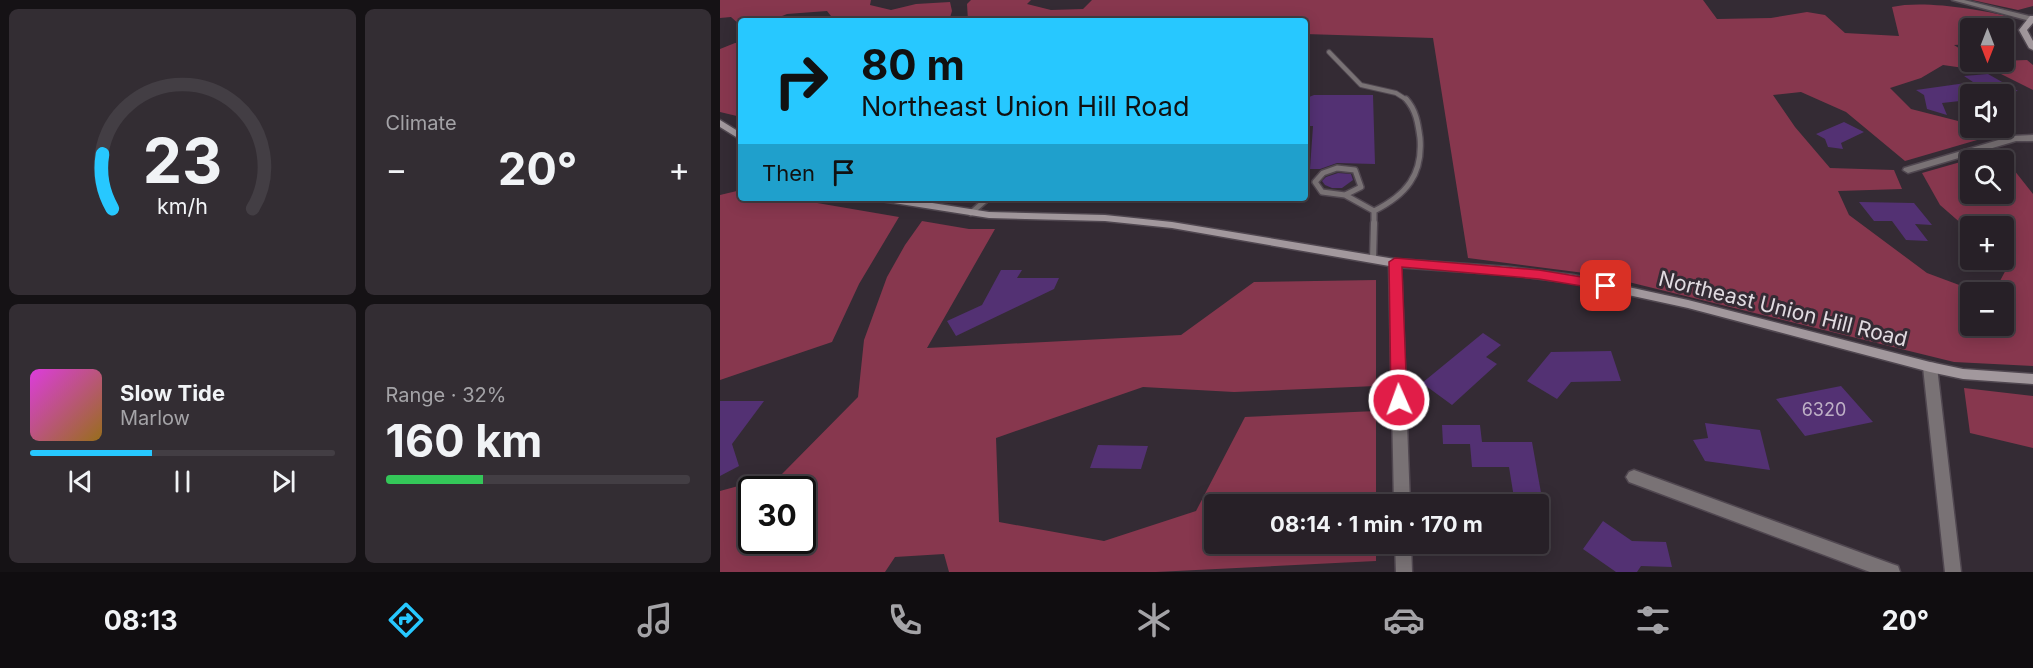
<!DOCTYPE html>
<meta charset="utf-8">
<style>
:root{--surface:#272027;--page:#332d33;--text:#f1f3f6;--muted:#a4a3a7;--line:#433e44;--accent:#27c8ff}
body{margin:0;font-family:Inter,sans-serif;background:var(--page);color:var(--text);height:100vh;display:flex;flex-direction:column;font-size:22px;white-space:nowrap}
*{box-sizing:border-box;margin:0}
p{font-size:20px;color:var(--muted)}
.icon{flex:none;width:33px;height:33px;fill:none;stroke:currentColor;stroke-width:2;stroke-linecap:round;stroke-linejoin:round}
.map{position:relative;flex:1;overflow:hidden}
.side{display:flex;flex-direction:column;gap:9px;padding:9px;background:#151215;width:720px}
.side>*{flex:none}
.hud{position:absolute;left:18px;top:18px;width:570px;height:183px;border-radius:6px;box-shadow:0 3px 15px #0003,0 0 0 2px var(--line);background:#27c8ff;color:#111;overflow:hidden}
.needle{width:39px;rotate:180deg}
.tools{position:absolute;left:1240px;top:18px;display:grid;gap:12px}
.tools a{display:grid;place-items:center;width:54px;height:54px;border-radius:6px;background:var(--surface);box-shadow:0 3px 15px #0003,0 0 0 2px var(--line);font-size:30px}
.speed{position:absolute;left:18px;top:476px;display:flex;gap:12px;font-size:30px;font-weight:700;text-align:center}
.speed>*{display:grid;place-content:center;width:78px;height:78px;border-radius:50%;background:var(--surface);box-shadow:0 3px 15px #0003,0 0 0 2px var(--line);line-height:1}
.speed .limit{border:3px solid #111;border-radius:9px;background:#fff;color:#111}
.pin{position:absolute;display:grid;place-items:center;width:51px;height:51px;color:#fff;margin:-26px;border-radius:12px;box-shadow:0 3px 9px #0006}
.me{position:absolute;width:66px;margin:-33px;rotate:358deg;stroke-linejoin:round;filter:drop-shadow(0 0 4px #0008)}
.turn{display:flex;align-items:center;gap:21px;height:126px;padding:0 24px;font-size:27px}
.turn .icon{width:78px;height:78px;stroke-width:2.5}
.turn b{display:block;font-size:42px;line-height:51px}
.then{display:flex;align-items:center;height:57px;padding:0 24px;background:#0003;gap:12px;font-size:22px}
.big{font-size:45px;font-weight:700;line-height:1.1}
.side .widget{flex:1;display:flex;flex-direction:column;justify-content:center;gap:9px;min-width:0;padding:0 21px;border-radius:9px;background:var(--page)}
.side .dial{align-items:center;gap:0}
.dial svg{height:156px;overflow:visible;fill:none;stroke:var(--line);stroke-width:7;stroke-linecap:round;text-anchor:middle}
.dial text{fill:var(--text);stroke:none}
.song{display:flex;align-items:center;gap:18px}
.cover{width:72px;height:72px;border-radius:9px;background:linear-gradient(135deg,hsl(300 70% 55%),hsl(40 70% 35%))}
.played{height:6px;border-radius:3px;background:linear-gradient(90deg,var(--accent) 40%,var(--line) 40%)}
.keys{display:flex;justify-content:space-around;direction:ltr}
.heat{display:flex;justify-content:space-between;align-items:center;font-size:33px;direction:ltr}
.charge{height:9px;border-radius:4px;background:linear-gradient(90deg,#34c759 32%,var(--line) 0)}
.side .tiles{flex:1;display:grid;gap:9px;grid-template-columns:repeat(2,1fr)}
.trip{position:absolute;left:484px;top:494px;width:345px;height:60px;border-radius:6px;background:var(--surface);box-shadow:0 3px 15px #0003,0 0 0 2px var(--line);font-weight:700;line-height:60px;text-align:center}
.tabs{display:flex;height:96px;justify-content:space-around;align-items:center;background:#100d10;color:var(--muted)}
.tabs .icon{width:42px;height:42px}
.tabs .selected{color:var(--accent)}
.tabs b{font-size:27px;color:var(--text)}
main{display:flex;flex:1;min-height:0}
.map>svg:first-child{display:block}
.forest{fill:#87374e;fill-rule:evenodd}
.building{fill:#533173}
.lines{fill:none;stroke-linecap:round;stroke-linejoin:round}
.lane-far2-casing{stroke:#504750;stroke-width:6}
.lane-far1-casing{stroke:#504750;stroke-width:8}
.lane-casing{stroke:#504750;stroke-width:9}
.street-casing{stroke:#504750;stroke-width:3}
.secondary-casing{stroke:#504750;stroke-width:3}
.lane-far2{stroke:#797275;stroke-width:4}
.lane-far1{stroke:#797275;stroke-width:5}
.lane{stroke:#797275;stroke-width:6}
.street{fill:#797275;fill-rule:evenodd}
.secondary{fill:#a2989d;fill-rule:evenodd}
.route{fill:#e11d48;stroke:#92132f;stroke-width:1.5}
.labels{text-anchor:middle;stroke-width:6;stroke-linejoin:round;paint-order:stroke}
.number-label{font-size:18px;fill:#beb0c6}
.street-label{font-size:21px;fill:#e1dbe1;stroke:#342b34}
</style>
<main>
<section class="side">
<div class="tiles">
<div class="widget dial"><svg viewBox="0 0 100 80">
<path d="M14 69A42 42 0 1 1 86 69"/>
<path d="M14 69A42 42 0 0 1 9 41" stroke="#27c8ff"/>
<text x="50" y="56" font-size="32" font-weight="700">23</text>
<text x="50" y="72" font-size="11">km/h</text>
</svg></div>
<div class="widget"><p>Climate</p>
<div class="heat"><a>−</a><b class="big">20°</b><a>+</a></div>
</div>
<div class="widget">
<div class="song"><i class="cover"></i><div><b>Slow Tide</b><p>Marlow</p></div></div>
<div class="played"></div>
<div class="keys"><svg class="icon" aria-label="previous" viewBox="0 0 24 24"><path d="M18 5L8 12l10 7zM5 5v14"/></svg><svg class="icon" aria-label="pause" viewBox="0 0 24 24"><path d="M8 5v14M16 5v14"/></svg><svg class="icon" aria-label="next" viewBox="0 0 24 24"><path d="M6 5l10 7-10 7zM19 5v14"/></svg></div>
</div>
<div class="widget"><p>Range · 32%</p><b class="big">160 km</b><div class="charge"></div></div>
</div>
</section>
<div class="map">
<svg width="1313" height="572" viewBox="0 0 1313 572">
<rect width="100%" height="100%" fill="#342b34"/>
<!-- forest -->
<path class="forest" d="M0 0H151L150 5 171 10 196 4 230 2 232 11 229 21H115L107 11 67 14 50 21H21V26L11 17 0 18Z
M251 0H311L307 4 331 10 363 9 372 0H983L997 19 1051 18 1087 12 1105 15 1125 33 1179 36 1172 7C1202 0 1259 9 1291 17L1283 25V28H1251V44L1234 45 1251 56V62L1307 60 1313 65V90L1279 73 1223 65 1201 78 1170 88 1191 109 1246 123 1264 138 1185 161 1126 112 1081 92 1053 95 1075 127 1110 168 1174 170 1182 189 1118 191 1129 215 1207 273 1258 292H1251V326H1284V292H1274L1288 266 1281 260H1284V226H1251V232L1220 205 1202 173 1279 151 1313 194V366L1234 362 880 275 748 258 713 38 585 34V21H248L247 4ZM1284 160V194H1251V160Z
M1252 0H1313V6L1298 10Z
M15 43H21V117L0 112V49Z
M21 190V198H68L179 217 139 284 112 342 0 380V195Z
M202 221 249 229H275L207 348 461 335 534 282 656 280V386L514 392 423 387 276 438 279 522 384 541 476 511 525 417 656 411V504H495V543H656V561L436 572H229L224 554 175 557 165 572H0V491L62 474 138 397 144 340 167 277 185 245ZM32 489H82V540H32Z
M1244 388 1313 396V448L1250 433Z"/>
<!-- building -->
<path class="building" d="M1268 74 1298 91 1251 94V96L1245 97 1249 100 1222 103 1227 115 1207 109 1204 95 1196 90 1253 82 1244 76Z
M594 95H653L655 164 617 163 600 169H590L593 126H589L590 117H587L589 97Z
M1124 122 1144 132 1121 143 1123 149 1108 147 1105 139 1096 134Z
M618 173 631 174 633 180 622 188H612L605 185 602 181 606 177Z
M1139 202 1194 203 1212 225 1195 224 1208 241 1186 240 1172 221H1154Z
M281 270H302L297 278H339L334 289 236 336 227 321 262 305Z
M763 333 781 345 766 357 777 364 732 405 702 383Z
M891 351 901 381 851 382 837 399 807 381 831 352Z
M1121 386 1153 422 1085 436 1056 399Z
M0 401H44L12 444 19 466 0 476Z
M985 423 1040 430 1050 470 985 461 973 440 988 438Z
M722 425H760L762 442H812L823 504H795L789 467H752L750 444H723Z
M378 445 428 446 421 469 370 468Z
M883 521 912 541 946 542 952 567 921 566 917 572H896L863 549Z"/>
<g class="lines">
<!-- lane-far2 casing -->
<g class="lane-far2-casing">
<path id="lane-far2" d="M609 52 641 85 676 93 687 100"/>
</g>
<!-- lane-far1 casing -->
<g class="lane-far1-casing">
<path id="lane-far1" d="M617 168 635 170 641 187 625 195 602 192 595 182 603 173Z
M625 195 654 211
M251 213 268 198
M654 225V211C686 195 703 175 700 138 698 123 696 110 686 99"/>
</g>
<!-- lane casing -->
<g class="lane-casing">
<path id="lane" d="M653 259 654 223"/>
</g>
<!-- street casing -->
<g class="street-casing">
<path id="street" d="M1232 0H1244L1313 17V20L1310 21Z
M1313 135V141H1296L1188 173 1183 170 1184 168 1292 136Z
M675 259 681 263 690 504H674L669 263Z
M1210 362 1215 363 1217 367 1241 572H1225L1203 367 1205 363Z
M914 470 1172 564 1178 566 1180 572H1150L909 482 906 477 909 472Z
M675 543H691L692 572H676Z"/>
</g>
<!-- secondary casing -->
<g class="secondary-casing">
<path id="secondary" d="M1310 16H1313V23L1307 30 1313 41V50L1309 48 1299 30Z
M0 120 21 133V140L0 127Z
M156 198H181L269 212 385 215 452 222 675 259 790 267 853 275 968 300 1210 362 1243 369 1313 374V384L1243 379 1210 372 968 308 853 283 790 275 675 267 452 228 385 221 269 218 161 201Z"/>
</g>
<!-- lane-far2 -->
<use href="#lane-far2" class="lane-far2"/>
<!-- lane-far1 -->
<use href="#lane-far1" class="lane-far1"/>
<!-- lane -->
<use href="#lane" class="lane"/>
<!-- street -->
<use href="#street" class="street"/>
<!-- secondary -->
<use href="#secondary" class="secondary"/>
</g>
<!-- route -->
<path class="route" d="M675 258 819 270 886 281 893 286 886 290 819 279 682 267 687 400 685 404 679 406 674 404 671 400 669 262Z"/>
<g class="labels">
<!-- number labels -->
<g class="number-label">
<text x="1104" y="416">6320</text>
</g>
<!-- street labels -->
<g class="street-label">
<text transform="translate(1063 309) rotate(14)" y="7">Northeast Union Hill Road</text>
</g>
</g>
</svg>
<div class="tools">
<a><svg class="needle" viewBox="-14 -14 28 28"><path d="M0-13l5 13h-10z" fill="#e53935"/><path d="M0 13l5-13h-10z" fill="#a4a3a7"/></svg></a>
<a><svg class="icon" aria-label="sound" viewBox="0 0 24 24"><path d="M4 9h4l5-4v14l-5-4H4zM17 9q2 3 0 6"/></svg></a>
<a><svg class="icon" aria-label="search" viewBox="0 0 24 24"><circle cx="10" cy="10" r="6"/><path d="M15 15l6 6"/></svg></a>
<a>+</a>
<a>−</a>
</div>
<div class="speed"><div class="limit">30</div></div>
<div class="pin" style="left:886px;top:286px;background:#d93025"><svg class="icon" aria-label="arrive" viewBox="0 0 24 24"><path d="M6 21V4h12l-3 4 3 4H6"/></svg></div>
<svg class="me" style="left:679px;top:400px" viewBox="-20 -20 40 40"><circle r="17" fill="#e11d48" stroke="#fff" stroke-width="3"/><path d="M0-11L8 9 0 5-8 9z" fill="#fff"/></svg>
<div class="trip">08:14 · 1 min · 170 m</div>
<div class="hud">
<div class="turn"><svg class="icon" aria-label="right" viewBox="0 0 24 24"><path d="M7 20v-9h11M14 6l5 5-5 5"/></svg><div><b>80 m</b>Northeast Union Hill Road</div></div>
<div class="then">Then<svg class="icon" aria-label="arrive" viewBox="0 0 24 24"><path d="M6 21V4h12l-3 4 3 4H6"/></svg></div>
</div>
</div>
</main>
<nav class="tabs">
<b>08:13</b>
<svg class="icon selected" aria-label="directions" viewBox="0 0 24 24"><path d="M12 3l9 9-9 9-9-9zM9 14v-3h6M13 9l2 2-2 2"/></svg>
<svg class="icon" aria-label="music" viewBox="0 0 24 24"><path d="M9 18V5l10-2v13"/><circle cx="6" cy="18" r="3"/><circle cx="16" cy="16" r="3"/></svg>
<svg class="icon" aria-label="phone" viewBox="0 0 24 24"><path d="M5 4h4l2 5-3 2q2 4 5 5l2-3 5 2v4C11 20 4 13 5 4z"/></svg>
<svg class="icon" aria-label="climate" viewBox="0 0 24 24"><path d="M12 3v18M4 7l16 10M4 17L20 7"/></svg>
<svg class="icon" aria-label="car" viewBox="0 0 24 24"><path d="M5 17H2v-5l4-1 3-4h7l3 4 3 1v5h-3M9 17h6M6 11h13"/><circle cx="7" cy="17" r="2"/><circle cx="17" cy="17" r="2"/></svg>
<svg class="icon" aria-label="filters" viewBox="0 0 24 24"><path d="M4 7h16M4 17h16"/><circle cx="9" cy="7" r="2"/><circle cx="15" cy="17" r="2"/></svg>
<b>20°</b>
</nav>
